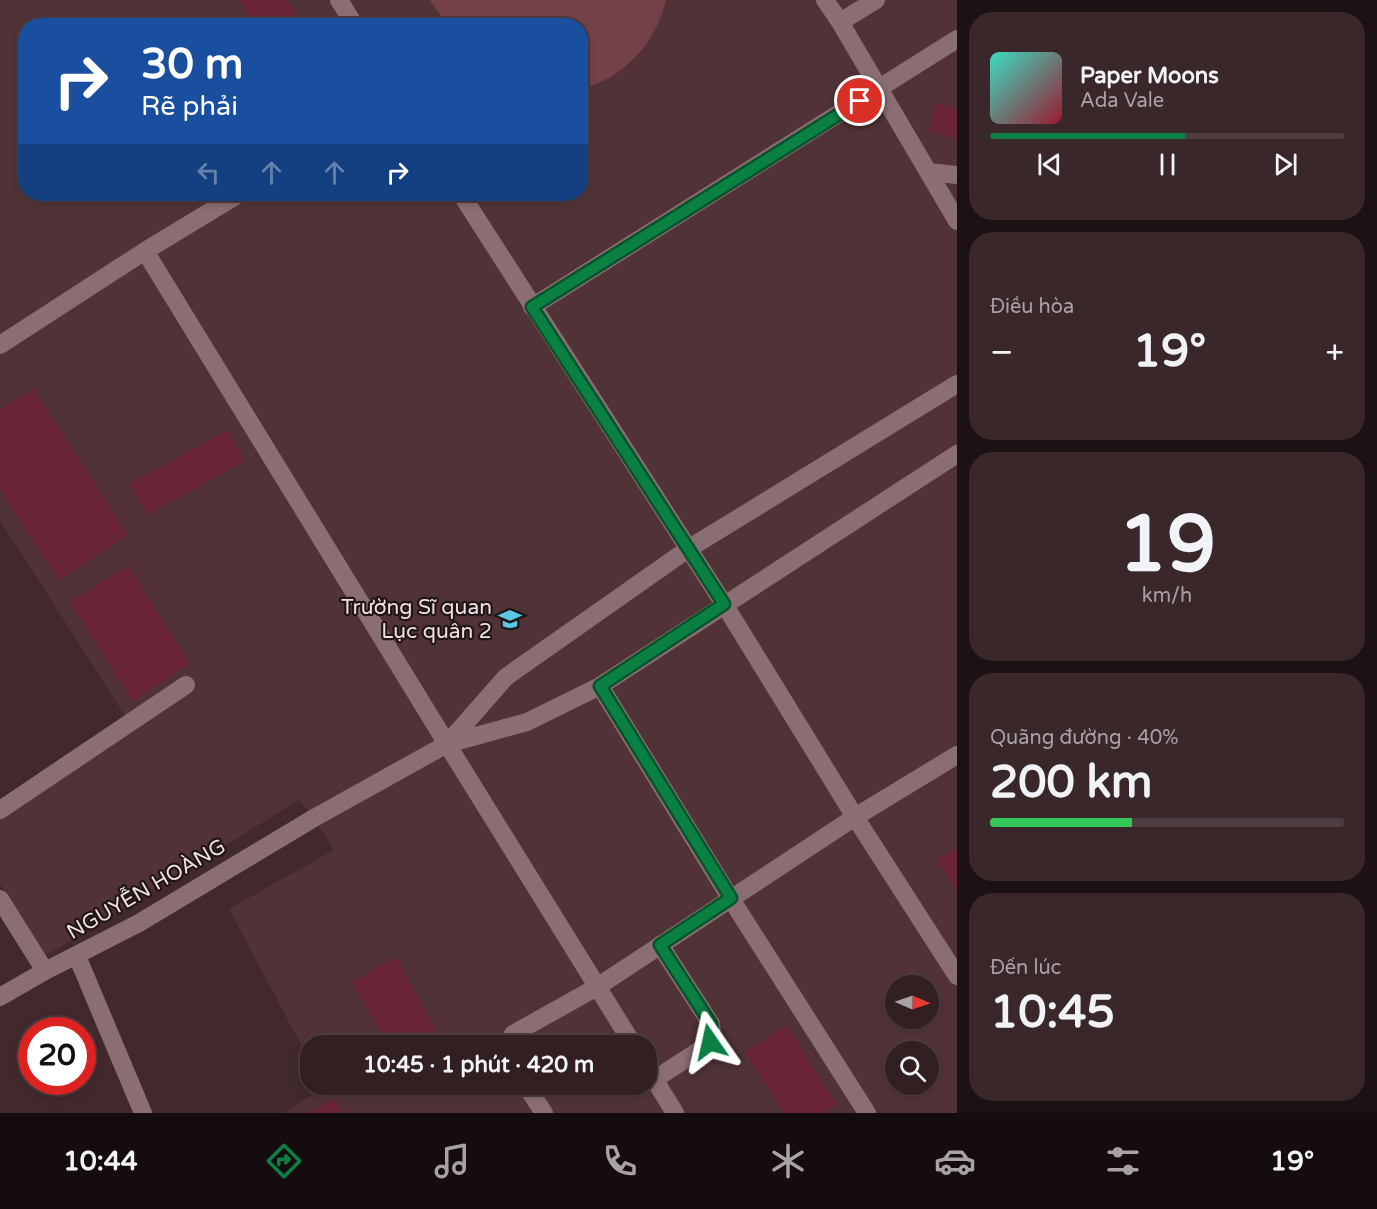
<!DOCTYPE html>
<html lang="vi">
<meta charset="utf-8">
<style>
:root{--surface:#321f22;--page:#3a272a;--text:#f1f3f6;--muted:#a8a2a5;--line:#4d3d40;--accent:#0b8043}
body{margin:0;font-family:"Varela Round",sans-serif;background:var(--page);color:var(--text);height:100vh;display:flex;flex-direction:column;font-size:22px;white-space:nowrap}
*{box-sizing:border-box;margin:0}
p{font-size:20px;color:var(--muted)}
.icon{flex:none;width:33px;height:33px;fill:none;stroke:currentColor;stroke-width:2;stroke-linecap:round;stroke-linejoin:round}
.map{position:relative;flex:1;overflow:hidden}
.details{display:flex;flex-direction:column;gap:12px;padding:12px;background:#1c1113;width:420px}
.details>*{flex:none}
.hud{position:absolute;left:18px;top:18px;width:570px;height:183px;border-radius:24px;box-shadow:0 3px 9px #0003,0 0 0 2px var(--line);background:#1a4fa0;color:#fff;overflow:hidden}
.needle{width:39px;rotate:92deg}
.controls{position:absolute;left:885px;top:975px;display:grid;gap:12px}
.controls a{display:grid;place-items:center;width:54px;height:54px;border-radius:50%;background:var(--surface);box-shadow:0 3px 9px #0003,0 0 0 2px var(--line);font-size:30px}
.speed{position:absolute;left:18px;top:1017px;display:flex;gap:12px;font-size:30px;font-weight:700;text-align:center}
.speed>*{display:grid;place-content:center;width:78px;height:78px;border-radius:50%;background:var(--surface);box-shadow:0 3px 9px #0003,0 0 0 2px var(--line);line-height:1}
.speed .limit{border:9px solid #d22;background:#fff;color:#111}
.pin{position:absolute;display:grid;place-items:center;width:51px;height:51px;color:#fff;margin:-26px;border:3px solid #fff;border-radius:50%;box-shadow:0 2px 6px #0007}
.me{position:absolute;width:66px;margin:-33px;rotate:349deg;stroke-linejoin:round;filter:drop-shadow(0 0 4px #0008)}
.turn{display:flex;align-items:center;gap:21px;height:126px;padding:0 24px;font-size:27px}
.turn .icon{width:78px;height:78px;stroke-width:2.5}
.turn b{display:block;font-size:42px;line-height:51px}
.lanes{display:flex;align-items:center;height:57px;padding:0 24px;background:#0003;justify-content:center;gap:30px;direction:ltr}
.lanes .off{opacity:.35}
.big{font-size:45px;font-weight:700;line-height:1.1}
.details .widget{flex:1;display:flex;flex-direction:column;justify-content:center;gap:9px;min-width:0;padding:0 21px;border-radius:24px;background:var(--page)}
.details .dial{align-items:center;gap:0}
.dial b{font-size:78px;line-height:1}
.song{display:flex;align-items:center;gap:18px}
.cover{width:72px;height:72px;border-radius:9px;background:linear-gradient(135deg,hsl(170 70% 55%),hsl(350 70% 35%))}
.played{height:6px;border-radius:3px;background:linear-gradient(90deg,var(--accent) 55%,var(--line) 55%)}
.keys{display:flex;justify-content:space-around;direction:ltr}
.heat{display:flex;justify-content:space-between;align-items:center;font-size:33px;direction:ltr}
.charge{height:9px;border-radius:4px;background:linear-gradient(90deg,#34c759 40%,var(--line) 0)}
.trip{position:absolute;left:300px;top:1035px;width:357px;height:60px;border-radius:24px;background:var(--surface);box-shadow:0 3px 9px #0003,0 0 0 2px var(--line);font-weight:700;line-height:60px;text-align:center}
.menu{display:flex;height:96px;justify-content:space-around;align-items:center;background:#140c0e;color:var(--muted)}
.menu .icon{width:42px;height:42px}
.menu .active{color:var(--accent)}
.menu b{font-size:27px;color:var(--text)}
main{display:flex;flex:1;min-height:0}
.map>svg:first-child{display:block}
.built{fill:#513337;fill-rule:evenodd}
.green{fill:#74414a}
.building{fill:#6a2636}
.lines{fill:none;stroke-linecap:round;stroke-linejoin:round}
.minor{stroke:#8b6e73;stroke-width:18}
.route-casing{stroke:#07532c;stroke-width:15}
.route{stroke:#0b8043;stroke-width:10}
.labels{text-anchor:middle;stroke-width:4.5;stroke-linejoin:round;paint-order:stroke}
.poi-label{font-size:21px;fill:#f0e0e2;stroke:#211617;text-anchor:end}
.street-label{font-size:21px;fill:#f0e0e2;stroke:#211617}
</style>
<main>
<div class="map">
<svg width="957" height="1113" viewBox="0 0 957 1113">
<rect width="100%" height="100%" fill="#42292d"/>
<!-- built -->
<path class="built" d="M0 0H957V1113H284L323 1087V1085L646 1084V1046H310V1062L229 909 334 850 314 818 299 800 45 956 0 884V804L127 719 0 520ZM26 26H580V194H26ZM896 986H928V1018H896ZM896 1052H928V1084H896Z"/>
<!-- green -->
<path class="green" d="M430 0H666C656 43 624 78 581 89L580 26 447 25Z"/>
<!-- building -->
<path class="building" d="M239 0H287L303 26H255Z
M936 103 957 109V139L928 131Z
M33 388 128 535 59 581 0 490V410Z
M227 430 245 461 147 515 130 484Z
M128 565 190 664 132 701 70 602Z
M957 847V891L937 860Z
M396 957 445 1046H387L352 982Z
M787 1025 837 1105 824 1113H784L745 1052Z
M334 1098 343 1113H308Z"/>
<g class="lines">
<!-- minor -->
<path class="minor" d="M339 0 355 26
M825 0 840 22 957 221
M840 22 876 0
M929 172 957 175
M461 194 724 604 855 817 957 976
M145 251 447 744 634 1046
M532 307 957 39
M0 345 145 251 239 194
M600 686 731 899 867 1113
M447 744 506 677 688 549 957 384
M0 810 186 685
M0 899 45 971
M77 956 143 1113
M0 997 45 971 139 923 314 818 447 744 527 722 600 686 957 454
M508 1046 513 1034 597 987 855 817 957 755
M646 1066 675 1113
M655 1079 703 1048C712 1041 713 1035 711 1024L660 945
M525 1084 544 1113"/>
</g>
<g class="lines">
<!-- route casing -->
<g class="route-casing">
<path id="route" d="M710 1042 712 1036 711 1024 660 945 731 898 600 686 724 604 532 307 860 101"/>
</g>
<!-- route -->
<use href="#route" class="route"/>
</g>
<!-- icons -->
<defs>
<g id="school-bare" transform="scale(1.8)"><path d="M0-5L7-2L0 1L-7-2ZM-4 1L0 2.5L4 1V4Q0 6-4 4Z" fill="#5ac8e5" stroke="#211617" stroke-width="2.5" paint-order="stroke"/></g>
</defs>
<g fill-rule="evenodd">
<use href="#school-bare" x="510" y="619"/>
</g>
<g class="labels">
<!-- poi labels -->
<g class="poi-label">
<text x="492" y="614">Trường Sĩ quan<tspan x="492" dy="24">Lục quân 2</tspan></text>
</g>
<!-- street labels -->
<g class="street-label">
<text transform="translate(146 889) rotate(-30)" y="7">NGUYỄN HOÀNG</text>
</g>
</g>
</svg>
<div class="controls">
<a><svg class="needle" viewBox="-14 -14 28 28"><path d="M0-13l5 13h-10z" fill="#e53935"/><path d="M0 13l5-13h-10z" fill="#a8a2a5"/></svg></a>
<a><svg class="icon" aria-label="search" viewBox="0 0 24 24"><circle cx="10" cy="10" r="6"/><path d="M15 15l6 6"/></svg></a>
</div>
<div class="speed"><div class="limit">20</div></div>
<div class="pin" style="left:860px;top:101px;background:#d93025"><svg class="icon" aria-label="arrive" viewBox="0 0 24 24"><path d="M6 21V4h12l-3 4 3 4H6"/></svg></div>
<svg class="me" style="left:710px;top:1042px" viewBox="-20 -20 40 40"><path d="M0-17L14 15 0 8-14 15z" fill="#0b8043" stroke="#fff" stroke-width="4"/></svg>
<div class="trip">10:45 · 1 phút · 420 m</div>
<div class="hud">
<div class="turn"><svg class="icon" aria-label="right" viewBox="0 0 24 24"><path d="M7 20v-9h11M14 6l5 5-5 5"/></svg><div><b>30 m</b>Rẽ phải</div></div>
<div class="lanes"><svg class="icon off" aria-label="left" viewBox="0 0 24 24"><path d="M17 20v-9H6M10 6l-5 5 5 5"/></svg><svg class="icon off" aria-label="ahead" viewBox="0 0 24 24"><path d="M12 20V5M6 11l6-6 6 6"/></svg><svg class="icon off" aria-label="ahead" viewBox="0 0 24 24"><path d="M12 20V5M6 11l6-6 6 6"/></svg><svg class="icon" aria-label="right" viewBox="0 0 24 24"><path d="M7 20v-9h11M14 6l5 5-5 5"/></svg></div>
</div>
</div>
<section class="details">
<div class="widget">
<div class="song"><i class="cover"></i><div><b>Paper Moons</b><p>Ada Vale</p></div></div>
<div class="played"></div>
<div class="keys"><svg class="icon" aria-label="previous" viewBox="0 0 24 24"><path d="M18 5L8 12l10 7zM5 5v14"/></svg><svg class="icon" aria-label="pause" viewBox="0 0 24 24"><path d="M8 5v14M16 5v14"/></svg><svg class="icon" aria-label="next" viewBox="0 0 24 24"><path d="M6 5l10 7-10 7zM19 5v14"/></svg></div>
</div>
<div class="widget"><p>Điều hòa</p>
<div class="heat"><a>−</a><b class="big">19°</b><a>+</a></div>
</div>
<div class="widget dial"><b>19</b><p>km/h</p></div>
<div class="widget"><p>Quãng đường · 40%</p><b class="big">200 km</b><div class="charge"></div></div>
<div class="widget"><p>Đến lúc</p><b class="big">10:45</b></div>
</section>
</main>
<nav class="menu">
<b>10:44</b>
<svg class="icon active" aria-label="directions" viewBox="0 0 24 24"><path d="M12 3l9 9-9 9-9-9zM9 14v-3h6M13 9l2 2-2 2"/></svg>
<svg class="icon" aria-label="music" viewBox="0 0 24 24"><path d="M9 18V5l10-2v13"/><circle cx="6" cy="18" r="3"/><circle cx="16" cy="16" r="3"/></svg>
<svg class="icon" aria-label="phone" viewBox="0 0 24 24"><path d="M5 4h4l2 5-3 2q2 4 5 5l2-3 5 2v4C11 20 4 13 5 4z"/></svg>
<svg class="icon" aria-label="climate" viewBox="0 0 24 24"><path d="M12 3v18M4 7l16 10M4 17L20 7"/></svg>
<svg class="icon" aria-label="car" viewBox="0 0 24 24"><path d="M5 17H2v-5l4-1 3-4h7l3 4 3 1v5h-3M9 17h6M6 11h13"/><circle cx="7" cy="17" r="2"/><circle cx="17" cy="17" r="2"/></svg>
<svg class="icon" aria-label="filters" viewBox="0 0 24 24"><path d="M4 7h16M4 17h16"/><circle cx="9" cy="7" r="2"/><circle cx="15" cy="17" r="2"/></svg>
<b>19°</b>
</nav>
